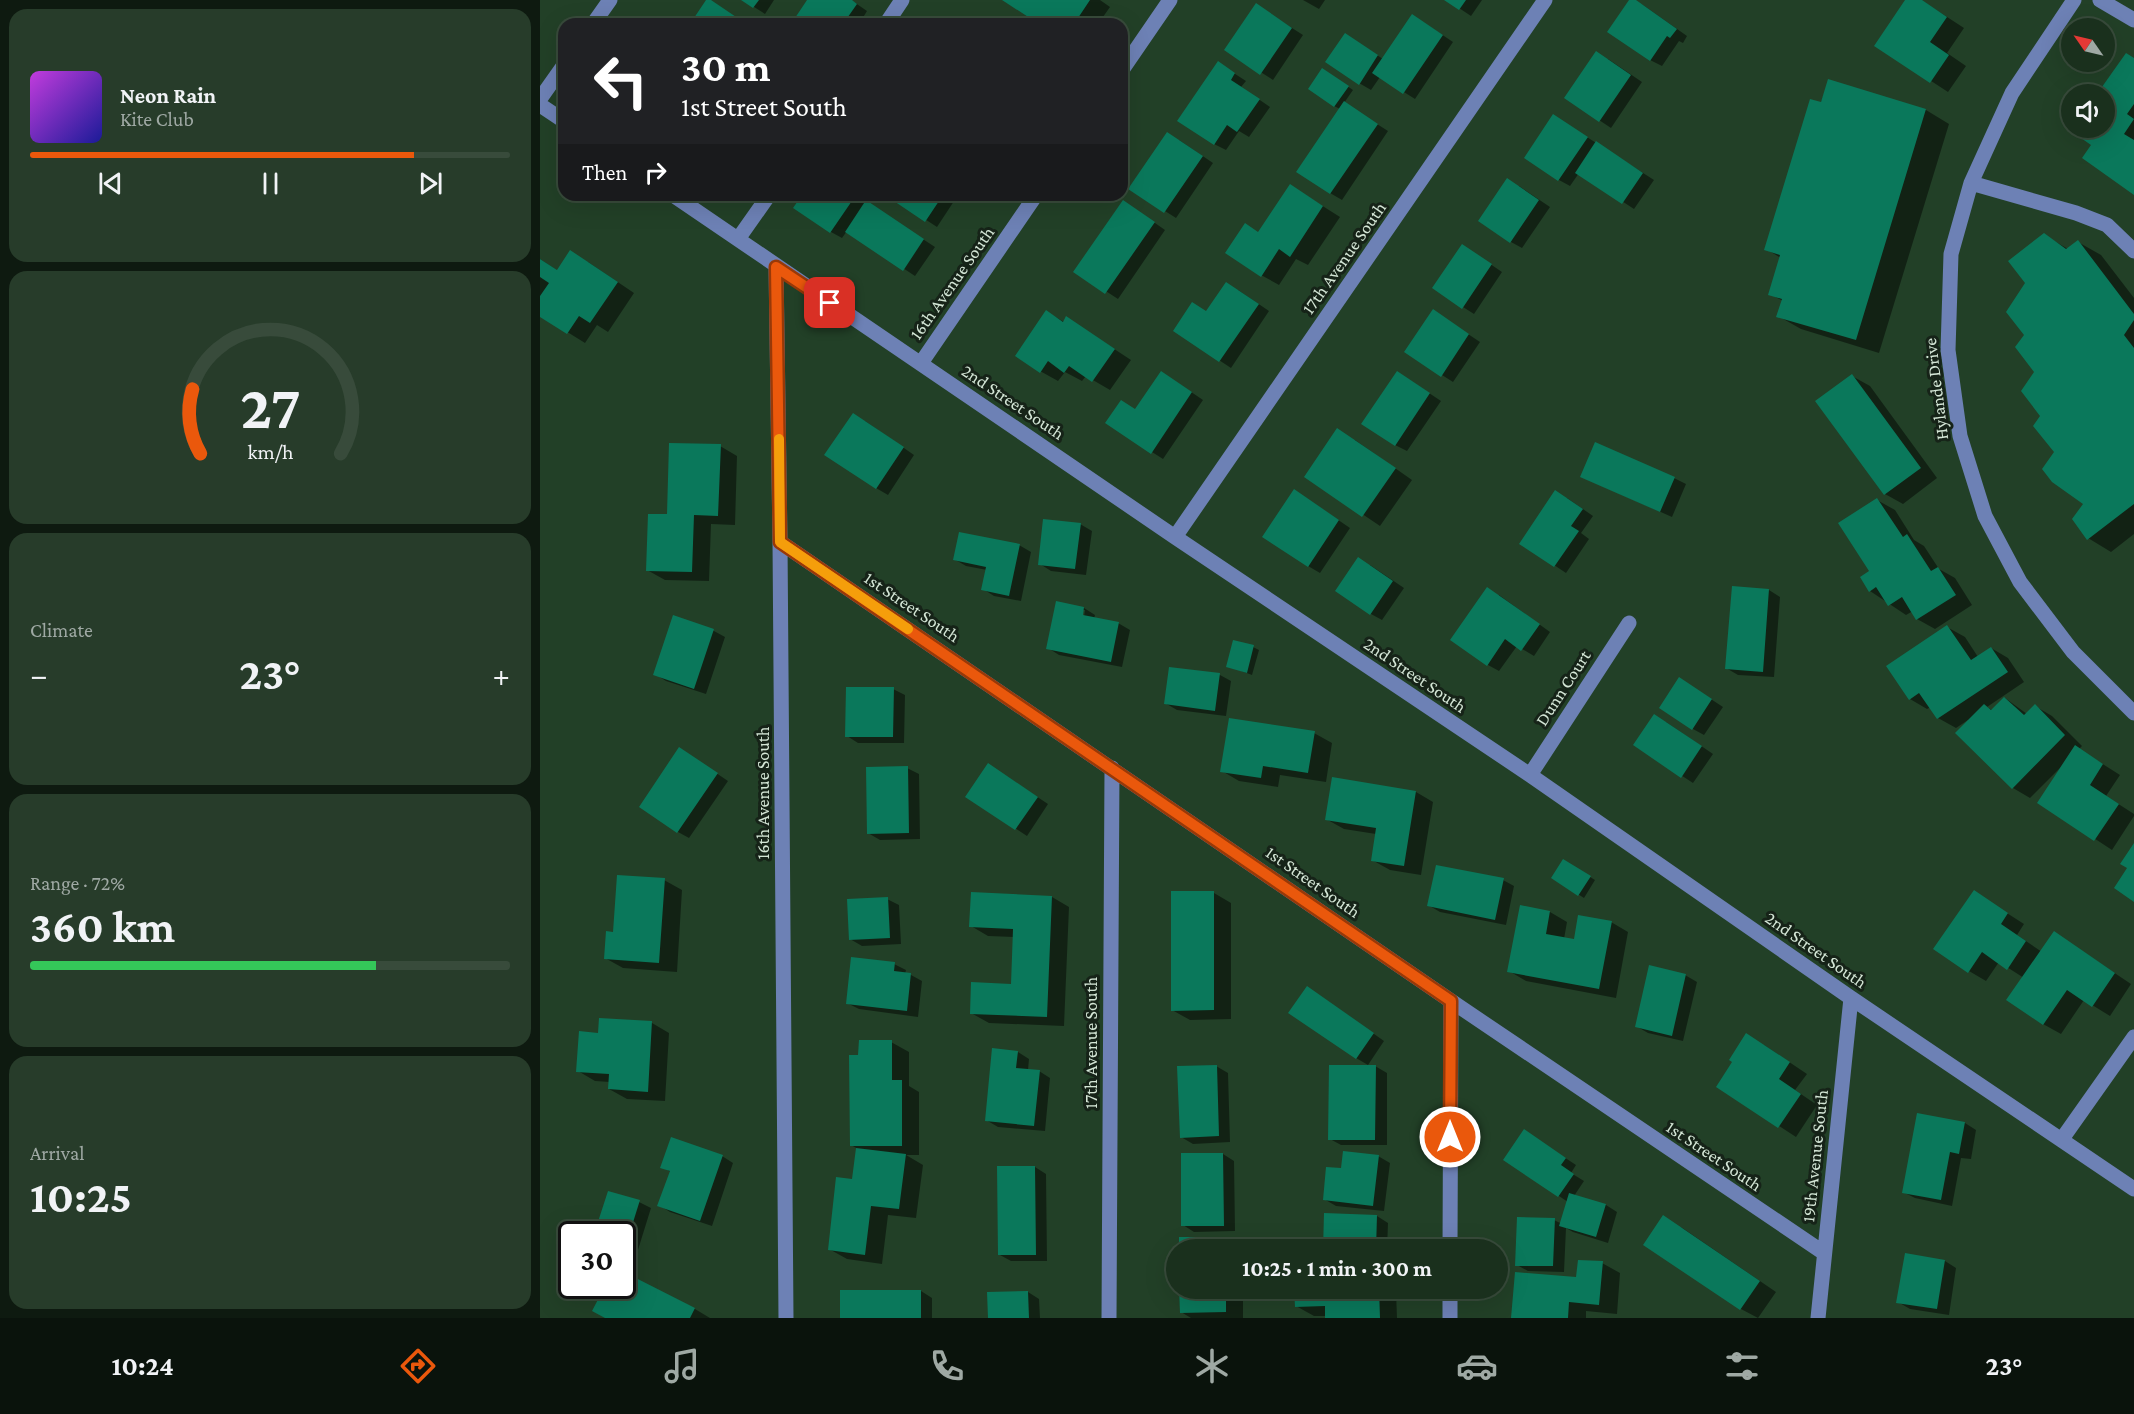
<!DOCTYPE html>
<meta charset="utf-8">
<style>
:root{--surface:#1a301d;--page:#273c2a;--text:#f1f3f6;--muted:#9fa9a4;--line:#384b3b;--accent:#ea580c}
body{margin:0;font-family:"Crimson Pro",serif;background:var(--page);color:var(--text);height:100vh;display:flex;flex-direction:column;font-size:22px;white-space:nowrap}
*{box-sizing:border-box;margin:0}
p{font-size:20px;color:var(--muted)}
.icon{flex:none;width:33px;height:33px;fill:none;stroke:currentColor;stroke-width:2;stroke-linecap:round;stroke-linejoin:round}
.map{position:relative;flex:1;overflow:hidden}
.side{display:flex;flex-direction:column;gap:9px;padding:9px;background:#0e1a10;width:540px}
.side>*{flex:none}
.guide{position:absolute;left:18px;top:18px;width:570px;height:183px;border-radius:18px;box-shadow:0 6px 24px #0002,0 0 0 2px var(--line);background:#202124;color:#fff;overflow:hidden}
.needle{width:39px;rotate:304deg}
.buttons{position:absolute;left:1521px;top:18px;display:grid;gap:12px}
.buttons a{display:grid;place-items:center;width:54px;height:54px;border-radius:50%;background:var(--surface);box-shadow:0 6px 24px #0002,0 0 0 2px var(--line);font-size:30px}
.speed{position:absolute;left:18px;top:1221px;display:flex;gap:12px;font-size:30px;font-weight:700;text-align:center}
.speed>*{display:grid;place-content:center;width:78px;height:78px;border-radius:50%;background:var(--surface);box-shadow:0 6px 24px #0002,0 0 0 2px var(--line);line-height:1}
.speed .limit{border:3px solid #111;border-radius:9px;background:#fff;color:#111}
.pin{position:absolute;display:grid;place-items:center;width:51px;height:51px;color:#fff;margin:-26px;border-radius:12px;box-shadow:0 3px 9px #0006}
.me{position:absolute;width:66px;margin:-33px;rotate:0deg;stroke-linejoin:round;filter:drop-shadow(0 0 4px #0008)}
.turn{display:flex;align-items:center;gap:21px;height:126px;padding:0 24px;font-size:27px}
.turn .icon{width:78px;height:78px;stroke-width:2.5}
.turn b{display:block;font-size:42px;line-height:51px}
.then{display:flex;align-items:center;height:57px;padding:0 24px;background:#0003;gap:12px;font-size:22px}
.big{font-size:45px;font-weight:700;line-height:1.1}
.side .widget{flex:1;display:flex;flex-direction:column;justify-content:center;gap:9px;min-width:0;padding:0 21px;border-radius:18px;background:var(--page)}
.side .dial{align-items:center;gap:0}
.dial svg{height:156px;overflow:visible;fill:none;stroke:var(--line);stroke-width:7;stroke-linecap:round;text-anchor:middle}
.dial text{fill:var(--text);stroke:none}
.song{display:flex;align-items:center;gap:18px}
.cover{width:72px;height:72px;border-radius:9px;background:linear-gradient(135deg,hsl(290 70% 55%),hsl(240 70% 35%))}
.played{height:6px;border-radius:3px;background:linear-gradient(90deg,var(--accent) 80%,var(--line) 80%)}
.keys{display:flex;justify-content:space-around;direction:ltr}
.heat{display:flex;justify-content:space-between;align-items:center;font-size:33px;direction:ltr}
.charge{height:9px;border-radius:4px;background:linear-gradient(90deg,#34c759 72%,var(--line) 0)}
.trip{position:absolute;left:626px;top:1239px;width:342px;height:60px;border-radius:30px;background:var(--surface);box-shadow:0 6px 24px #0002,0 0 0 2px var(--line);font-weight:700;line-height:60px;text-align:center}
.tabs{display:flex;height:96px;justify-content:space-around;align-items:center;background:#0a130c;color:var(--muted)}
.tabs .icon{width:42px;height:42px}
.tabs .on{color:var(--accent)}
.tabs b{font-size:27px;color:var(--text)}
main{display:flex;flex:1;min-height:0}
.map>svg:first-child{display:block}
.shadow{fill:#0007;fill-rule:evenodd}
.building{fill:#0a785b}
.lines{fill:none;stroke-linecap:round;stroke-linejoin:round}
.minor{stroke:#6d81b5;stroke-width:15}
.route-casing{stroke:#983908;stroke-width:15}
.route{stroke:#ea580c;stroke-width:10}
.slow{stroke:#f59e0b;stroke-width:10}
.labels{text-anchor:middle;stroke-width:6;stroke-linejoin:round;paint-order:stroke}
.street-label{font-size:18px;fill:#d4e6d6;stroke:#162318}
</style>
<main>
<section class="side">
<div class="widget">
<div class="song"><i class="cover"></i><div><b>Neon Rain</b><p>Kite Club</p></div></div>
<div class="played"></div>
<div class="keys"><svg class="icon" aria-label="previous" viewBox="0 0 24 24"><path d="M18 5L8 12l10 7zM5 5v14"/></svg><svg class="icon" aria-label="pause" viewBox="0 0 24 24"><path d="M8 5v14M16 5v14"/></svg><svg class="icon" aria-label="next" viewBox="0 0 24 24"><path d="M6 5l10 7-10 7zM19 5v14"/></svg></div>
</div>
<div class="widget dial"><svg viewBox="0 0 100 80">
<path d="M14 69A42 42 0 1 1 86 69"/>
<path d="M14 69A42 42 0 0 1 10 36" stroke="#ea580c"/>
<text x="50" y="56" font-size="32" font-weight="700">27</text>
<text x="50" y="72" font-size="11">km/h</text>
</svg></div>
<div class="widget"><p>Climate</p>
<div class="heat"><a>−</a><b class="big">23°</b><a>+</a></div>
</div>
<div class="widget"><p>Range · 72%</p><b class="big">360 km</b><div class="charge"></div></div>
<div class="widget"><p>Arrival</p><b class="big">10:25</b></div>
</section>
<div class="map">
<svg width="1594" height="1318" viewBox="0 0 1594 1318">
<rect width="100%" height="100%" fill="#224027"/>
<!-- shadow -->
<path class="shadow" d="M203 0H234L225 14Z
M269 0H311L327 11 319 24H254Z
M465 0H560L570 7 558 24H501Z
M763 0H785L779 9Z
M907 0H942L931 16Z
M1091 0 1103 5 1147 36 1143 43 1139 41 1122 66 1110 60Z
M1367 0H1381L1424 28 1407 53 1426 66 1408 92 1336 45Z
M727 12 763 35 733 80 686 50Z
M883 22 913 42 875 99 840 77 831 90 819 83 817 42 843 59Z
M1587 55 1594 59V193L1553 145 1533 130 1536 128H1564V94H1559Z
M1068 59 1102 82 1071 128 1026 98Z
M689 70 706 81 701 87 730 107 709 137 699 131 686 150 674 144Z
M788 73 813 90 804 103 848 131 802 200 790 193 800 109 794 106Z
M1289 81 1386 110 1409 124 1339 353 1261 329 1238 316 1243 301 1230 294 1241 258 1226 249Z
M1025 123 1114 180 1094 209 1039 173 1030 186 1019 180Z
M639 140 673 163 636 218 625 211Z
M751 186 800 217 768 265 756 259 739 285 721 275 719 233Z
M979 186 1010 207 982 248 971 242Z
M264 195H331L326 202 395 247 375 276 307 231 302 238 291 232Z
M348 195H418L397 227Z
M595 209 625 230 578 299 535 271Z
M1504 235 1528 249 1538 242 1561 255 1594 298V534L1571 552 1548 538 1545 504 1515 452 1502 416 1496 372 1485 335 1487 283Z
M934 253 962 272 934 314 923 307Z
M0 259 18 271 48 262 94 293 68 332 57 325 45 343 0 315Z
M698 290 729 311 691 368 635 331 667 313Z
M507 312 524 322 527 318 591 360 570 390 546 376 542 381 525 372 518 381 500 371Z
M904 318 940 342 913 382 902 375Z
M1312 376 1330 386 1397 478 1363 504 1345 494Z
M632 379 663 400 623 459 612 452Z
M868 379 901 401 867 451 855 445Z
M325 421 374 455 348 495 336 488Z
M815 440 872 480 840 526 766 476Z
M180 446 197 456 195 525 171 524 169 581 125 580 107 570 128 516Z
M1042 477 1134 478 1146 484 1132 517Z
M766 498 810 528 780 573 768 566Z
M1027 498 1053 516 1041 533 1049 539 1026 573 981 543Z
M1337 500 1355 510 1374 540 1384 546 1399 569 1415 578 1432 605 1395 629 1377 619 1373 611 1366 615 1330 591Z
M540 524 552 531 546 575 511 571 500 564Z
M479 545 491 552 481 601 454 596 443 589 447 570 426 566 414 559Z
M830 565 864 588 842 620 831 614Z
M1229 590 1240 597 1234 677 1198 675 1186 668Z
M959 595 1010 632 994 656 977 646 959 671 948 665Z
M517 603 544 608 555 615 554 619 578 623 590 630 582 667 519 655 508 648ZM542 610H545L543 623 540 622Z
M134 617 174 631 185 637 166 694 126 681 115 674Z
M1407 627 1425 637 1438 657 1451 648 1468 658 1484 682 1447 707 1452 710 1465 698 1487 714 1495 706 1512 716 1542 746 1539 749 1580 775 1566 796 1594 814V816L1572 850 1499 802 1520 768 1490 798 1473 788 1428 720 1416 728 1398 718 1391 707 1387 709 1370 699Z
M713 647 719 650 712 675 688 666Z
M680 675 691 681 686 716 637 710 625 703Z
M1151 686 1183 707 1164 735 1153 729Z
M353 689 365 695 364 743H318L307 736Z
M1126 722 1173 754 1153 783 1095 745Z
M774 733 792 743 786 782 740 775 738 787 699 781 682 771Z
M151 756 188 781 149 838 138 832Z
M367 768 379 774 380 839 340 840 328 833Z
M460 772 508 804 487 836 427 796Z
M793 779 876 792 893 802 881 875 850 870 832 860 836 834 804 829 786 819Z
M1024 861 1055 880 1044 898 1013 878Z
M124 880 142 890 137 972 83 968 65 958 74 933Z
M963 880 974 886 966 925 900 912 888 905Z
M1434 892 1484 924 1477 935 1502 952 1515 933 1591 984 1570 1016 1544 1000 1521 1034 1503 1024 1484 978 1459 962 1446 981 1429 971Z
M674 893 691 903V1019L650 1020 632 1010Z
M512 897 529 907 524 1026 449 1023 431 1013 472 985 474 937 448 936 431 926Z
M347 899 359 905 361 944 322 946 310 939Z
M981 907 1010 912 1027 922 1024 939 1035 941 1071 922 1088 932 1076 998 986 981 969 971Z
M354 964 366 970 365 974 371 975 382 981 378 1017 319 1009 307 1003Z
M1145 975 1157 982 1143 1041 1108 1033 1096 1026Z
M779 995 844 1041 828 1065 816 1058Z
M61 1020 112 1023 129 1033 125 1101 87 1099 69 1089 70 1082 55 1081 38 1071 60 1035Z
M351 1042 369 1052V1086L379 1092V1155H366L383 1165 376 1218 348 1215 342 1264 307 1259 289 1249 314 1180 318 1149 311 1145 320 1057Z
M1224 1045 1267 1074 1255 1090 1277 1105 1256 1137 1178 1086 1194 1062Z
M478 1052 489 1059 488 1070 499 1071 510 1078 505 1131 458 1127 446 1120Z
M676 1066 688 1073 690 1142 653 1144 641 1137Z
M835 1066 847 1073V1145H801L790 1139Z
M1378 1114 1425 1123 1436 1130 1431 1159 1421 1158 1412 1206 1375 1198 1363 1192Z
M995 1138 1036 1165 1031 1173 1044 1181 1034 1196 1066 1205 1077 1212 1068 1243 1033 1232 1026 1228 1024 1272 988 1271 977 1265 1014 1220 1022 1224 1028 1202 965 1160Z
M683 1154 694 1161 695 1231 654 1232 643 1225Z
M182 1156 193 1163 172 1226 130 1212 119 1205 131 1172 122 1167Z
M838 1156 850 1163 844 1211 796 1206 784 1199 802 1170Z
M495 1167 506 1174 507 1261H471L460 1255Z
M69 1192 99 1202 111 1208 97 1253 82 1249V1234H55Z
M837 1216 848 1223 847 1250H784Z
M1141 1227 1236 1292 1218 1318 1201 1309Z
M694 1238 711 1250H640Z
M1366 1255 1405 1261 1416 1268 1409 1315 1370 1309 1358 1302Z
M1062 1263 1080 1273 1077 1314 1046 1311V1318H973Z
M82 1272 155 1309 170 1318H66L54 1311 67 1286H82Z
M641 1288H703V1318H651L641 1312Z
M756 1288H853L856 1291 857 1318H787V1316H774L756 1306Z
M381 1291 392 1298V1318H301Z
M488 1292 499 1299 500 1318H449Z"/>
<!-- building -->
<path class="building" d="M166 0H171L202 21 200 24H150Z
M201 0H219L213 8Z
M267 0H312L317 4 303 24H251Z
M462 0H550L534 24H499Z
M904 0H926L919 10Z
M1089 0H1096L1137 29 1130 38 1127 36 1110 61 1067 32Z
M1365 0H1382L1407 17 1390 42 1409 55 1390 83 1334 46Z
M716 3 752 28 720 75 684 50Z
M872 14 903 35 863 94 832 73Z
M805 33 838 55 819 85 785 62Z
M1056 51 1091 75 1059 122 1024 98Z
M1586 53 1594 58V104L1587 114 1594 119 1584 134 1594 140V195L1542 158 1551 145 1531 131 1534 128H1564V94H1557Z
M678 61 695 73 691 80 720 99 697 132 687 125 674 145 637 121Z
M782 68 809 86 794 107 768 89Z
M1288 79 1386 109 1316 340 1236 317 1242 299 1228 295 1240 255 1224 250 1270 99 1281 102Z
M804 101 838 124 790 194 756 172Z
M1013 114 1048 137 1018 181 984 158Z
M627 132 663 156 624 213 588 189Z
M1056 141 1103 173 1082 204 1035 173Z
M967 178 999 200 970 243 938 221Z
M750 184 783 206 750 257 739 249 721 277 685 253 705 223 718 232Z
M262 195H316L290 233 253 208Z
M345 195H403L385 222Z
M326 200 384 239 363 271 305 232Z
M583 200 615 222 565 294 533 272Z
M1504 233 1526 249 1538 240 1594 314V320L1584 335 1594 348V504L1547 540 1532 519 1543 504 1512 482 1502 469 1514 452 1493 426 1500 416 1481 391 1494 372 1475 347 1484 335 1466 312 1485 283 1468 261Z
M922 244 952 264 922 309 892 288Z
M30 250 78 282 50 323 39 316 27 334 0 317V296L9 283 0 277V259L17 270Z
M686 282 719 304 679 362 633 331 652 302 666 311Z
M893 309 929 334 901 377 864 352Z
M506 310 523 322 526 316 575 349 552 382 529 366 524 373 508 361 500 373 475 356Z
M621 371 652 392 611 454 565 423 581 400 595 409Z
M857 371 890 393 855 446 821 424Z
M1312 374 1381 468 1344 495 1275 401Z
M313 413 364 447 336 489 284 455Z
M797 428 856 468 822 517 764 477Z
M1055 442 1135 477 1120 512 1040 477Z
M129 443 181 444 178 516 154 515 152 572 106 571 108 514H127Z
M754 489 799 520 768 567 722 537Z
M1015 490 1043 509 1031 526 1039 531 1014 567 979 544Z
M1337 498 1363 537 1367 534 1391 571 1398 567 1416 595 1376 620 1362 597 1348 606 1336 587 1329 592 1320 577 1329 571 1298 523Z
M503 519 541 523 535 569 498 565Z
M419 532 480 544 469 596 441 590 446 567 413 560Z
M818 557 853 581 830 615 795 591Z
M1192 586 1229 589 1223 672 1185 669Z
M947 587 1000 624 981 651 965 639 947 666 910 640Z
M516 601 544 607 543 615 579 622 571 662 506 649Z
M133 615 174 629 154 689 113 675Z
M1407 625 1431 660 1451 647 1468 672 1397 719 1379 693 1369 700 1346 666Z
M693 640 714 645 707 673 686 667Z
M629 667 680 673 675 711 624 704Z
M1139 677 1172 699 1152 730 1119 708Z
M306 687H354L353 737H305Z
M1464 697 1484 715 1495 704 1525 735 1472 789 1415 733 1444 704 1451 710Z
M1114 714 1162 746 1141 778 1093 745Z
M689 718 775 731 768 773 723 766 721 778 680 772Z
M1535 745 1563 764 1550 785 1579 804 1554 841 1497 803Z
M139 747 178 773 137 833 99 807Z
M448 763 498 797 475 830 425 797Z
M368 766 369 833 327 834 326 767Z
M792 777 876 791 864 866 831 861 836 828 785 820Z
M1594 843V902L1574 888 1587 868 1580 864Z
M1023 859 1051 876 1038 896 1011 878Z
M896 865 964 878 955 920 887 906Z
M77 875 125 878 119 963 64 959 66 931 73 932Z
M1434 890 1468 913 1461 924 1486 941 1467 970 1442 952 1428 973 1393 949Z
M631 891H674V1010L631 1011Z
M431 892 512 896 507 1017 430 1014 431 982 471 984 473 929 429 927Z
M348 897 350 938 309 940 307 899Z
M980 905 1010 911 1006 934 1034 939 1038 915 1072 921 1059 989 967 972Z
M1514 931 1575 973 1552 1007 1527 990 1503 1025 1466 1000Z
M311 957 355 962 354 971 371 973 367 1011 306 1004Z
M1109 965 1146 974 1132 1036 1095 1027Z
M767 986 834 1033 816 1059 748 1013Z
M59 1018 112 1021 108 1092 68 1089 69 1074 36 1072 39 1031 58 1033Z
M1206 1033 1250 1062 1239 1079 1261 1094 1238 1128 1176 1087 1192 1062 1189 1060Z
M319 1040H352V1080H362V1146H310L309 1055H318Z
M452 1048 478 1051 476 1068 500 1070 494 1126 445 1121Z
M677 1065 679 1136 640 1138 637 1066Z
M789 1065H836L835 1140H788Z
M1377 1113 1425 1122 1419 1154 1410 1152 1401 1200 1362 1193Z
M984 1129 1026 1158 1021 1165 1034 1174 1018 1197 963 1160Z
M131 1137 183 1155 160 1221 117 1206 130 1171 120 1168Z
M316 1148 366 1154 359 1209 331 1206 325 1255 288 1250 296 1177 312 1179Z
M803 1151 839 1155 833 1206 783 1200 786 1167 801 1168Z
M641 1153H683L684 1226H641Z
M457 1166H495L496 1255H458Z
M68 1191 100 1200 85 1248 82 1247V1234H54Z
M1029 1193 1066 1204 1056 1237 1019 1226Z
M784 1213 837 1215 836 1250H783Z
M1123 1215 1220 1281 1200 1310 1103 1245Z
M977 1217 1015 1218 1013 1266H975Z
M639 1237H694V1250H639Z
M1365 1253 1405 1260 1397 1309 1356 1303Z
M1038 1260 1063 1261 1059 1305 1029 1302 1028 1318H971L975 1272 1036 1277Z
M82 1271 155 1308 150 1318H65L52 1311 65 1286H82Z
M639 1288H686V1312L640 1313Z
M754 1288H839L840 1318H785V1306L755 1307Z
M300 1290H381V1318H300Z
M488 1291 489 1318H448L447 1292Z"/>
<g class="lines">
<!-- minor -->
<path class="minor" d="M1534 0 1472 93 1431 183 1411 254 1408 350 1420 436 1445 516 1480 582 1533 652 1594 713
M1560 0 1594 20
M53 24 70 0
M346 24 362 0
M582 70 630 0
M0 99 24 65
M0 105 24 121
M1431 183 1536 213 1567 225 1594 251
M133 195 635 537 990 775 1311 998 1594 1189
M198 239 229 195
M236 267 240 542 246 1318
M381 363 496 195
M635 537 1005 0
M240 542 911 1001 1284 1253
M990 775 1089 623
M1522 1139 1594 1037
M910 1250 911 1001
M569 1318 572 768
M910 1318V1288
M1278 1318 1311 998"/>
</g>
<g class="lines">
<!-- route casing -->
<g class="route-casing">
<path id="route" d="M290 303 236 267 240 542 911 1001 910 1137"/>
</g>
<!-- route -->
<use href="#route" class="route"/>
<!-- slow -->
<path class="slow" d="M239 439 240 542 368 629"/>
</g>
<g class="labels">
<!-- street labels -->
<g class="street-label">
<text transform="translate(804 258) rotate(-55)" y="6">17th Avenue South</text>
<text transform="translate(412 283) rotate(-55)" y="6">16th Avenue South</text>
<text transform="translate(1396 389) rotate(-97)" y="6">Hylande Drive</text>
<text transform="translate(473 402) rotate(34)" y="6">2nd Street South</text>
<text transform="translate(372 607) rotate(34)" y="6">1st Street South</text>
<text transform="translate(875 675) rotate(34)" y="6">2nd Street South</text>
<text transform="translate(1023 688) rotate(-57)" y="6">Dunn Court</text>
<text transform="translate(223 793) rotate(-90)" y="6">16th Avenue South</text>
<text transform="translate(773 882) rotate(35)" y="6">1st Street South</text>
<text transform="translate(1276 950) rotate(35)" y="6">2nd Street South</text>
<text transform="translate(551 1043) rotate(-90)" y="6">17th Avenue South</text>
<text transform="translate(1174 1156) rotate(34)" y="6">1st Street South</text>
<text transform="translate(1275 1156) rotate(-84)" y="6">19th Avenue South</text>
</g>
</g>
</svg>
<div class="buttons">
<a><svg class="needle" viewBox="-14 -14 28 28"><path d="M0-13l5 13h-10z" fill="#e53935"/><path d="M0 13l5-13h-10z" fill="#9fa9a4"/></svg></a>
<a><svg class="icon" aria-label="sound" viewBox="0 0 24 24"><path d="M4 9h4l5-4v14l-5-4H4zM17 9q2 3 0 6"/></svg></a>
</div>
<div class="speed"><div class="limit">30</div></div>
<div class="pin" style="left:290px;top:303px;background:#d93025"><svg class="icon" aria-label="arrive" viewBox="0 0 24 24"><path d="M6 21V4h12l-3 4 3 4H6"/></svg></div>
<svg class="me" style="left:910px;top:1137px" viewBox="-20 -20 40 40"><circle r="17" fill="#ea580c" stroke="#fff" stroke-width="3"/><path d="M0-11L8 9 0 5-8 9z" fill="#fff"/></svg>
<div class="trip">10:25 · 1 min · 300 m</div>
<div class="guide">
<div class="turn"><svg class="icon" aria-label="left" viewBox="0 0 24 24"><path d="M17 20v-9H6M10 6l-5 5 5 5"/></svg><div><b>30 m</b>1st Street South</div></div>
<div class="then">Then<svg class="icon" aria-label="right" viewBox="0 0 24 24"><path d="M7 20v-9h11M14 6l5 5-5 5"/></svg></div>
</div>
</div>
</main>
<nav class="tabs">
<b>10:24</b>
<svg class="icon on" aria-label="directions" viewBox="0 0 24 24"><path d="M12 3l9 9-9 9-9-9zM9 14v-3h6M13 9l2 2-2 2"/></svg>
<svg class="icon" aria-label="music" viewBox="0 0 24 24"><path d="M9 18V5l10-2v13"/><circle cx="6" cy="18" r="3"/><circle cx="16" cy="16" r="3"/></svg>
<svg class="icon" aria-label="phone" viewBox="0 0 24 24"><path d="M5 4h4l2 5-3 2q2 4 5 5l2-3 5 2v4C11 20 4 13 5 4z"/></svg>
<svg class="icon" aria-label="climate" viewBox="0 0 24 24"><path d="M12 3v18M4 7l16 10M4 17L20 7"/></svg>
<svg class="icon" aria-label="car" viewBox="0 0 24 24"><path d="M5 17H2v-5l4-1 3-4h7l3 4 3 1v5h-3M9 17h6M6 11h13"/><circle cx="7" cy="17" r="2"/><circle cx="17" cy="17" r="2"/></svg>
<svg class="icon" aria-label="filters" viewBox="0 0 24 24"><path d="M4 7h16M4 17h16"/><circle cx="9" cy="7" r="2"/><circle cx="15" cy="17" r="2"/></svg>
<b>23°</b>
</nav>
